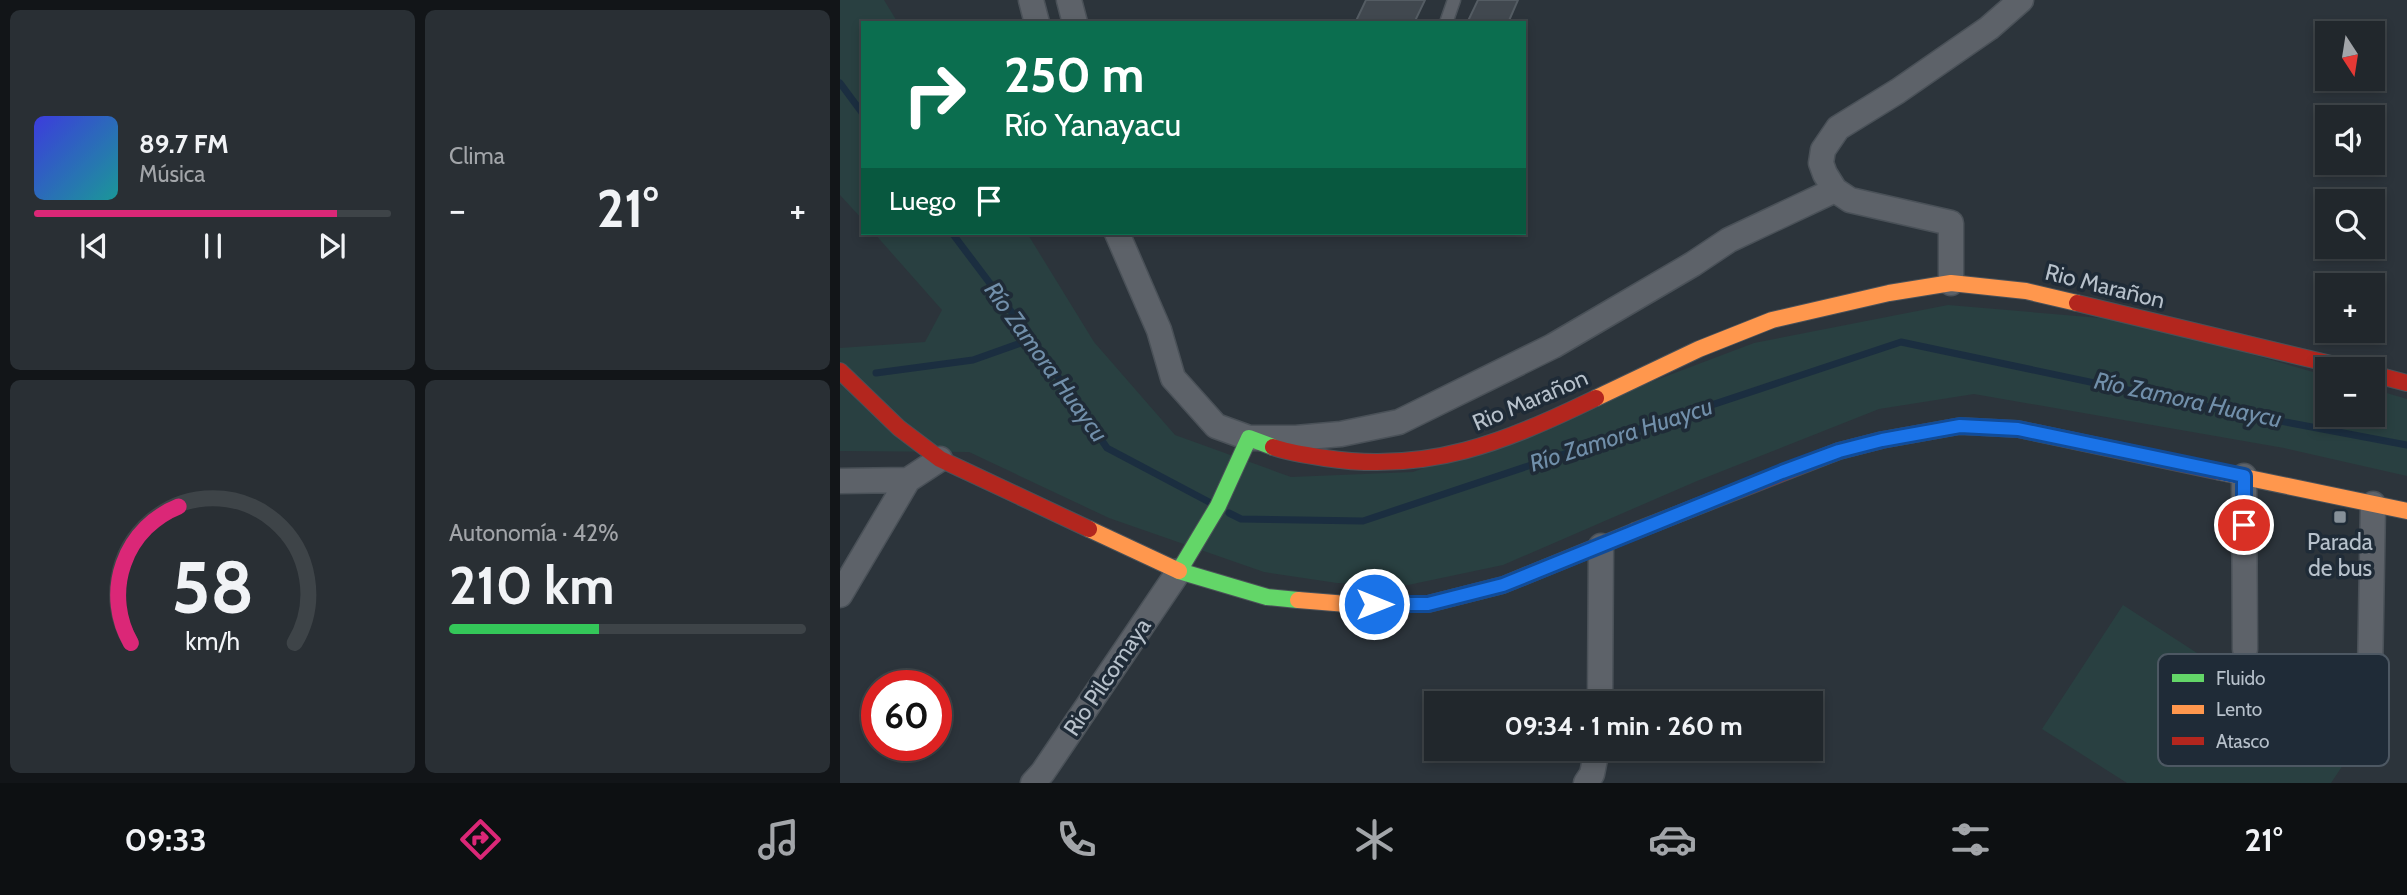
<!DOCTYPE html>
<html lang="es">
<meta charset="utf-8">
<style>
:root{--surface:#21272c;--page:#292f34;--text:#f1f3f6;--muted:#a2a5a9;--line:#3e4448;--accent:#db2777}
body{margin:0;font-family:Cabin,sans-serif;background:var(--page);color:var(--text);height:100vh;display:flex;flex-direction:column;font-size:26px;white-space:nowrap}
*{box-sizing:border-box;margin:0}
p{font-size:23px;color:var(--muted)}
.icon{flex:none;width:38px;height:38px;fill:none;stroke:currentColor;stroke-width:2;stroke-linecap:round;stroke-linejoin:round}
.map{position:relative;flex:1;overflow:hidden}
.sheet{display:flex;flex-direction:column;gap:10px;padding:10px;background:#121518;width:840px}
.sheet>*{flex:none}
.hud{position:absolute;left:21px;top:21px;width:665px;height:214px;border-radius:0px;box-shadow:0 4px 10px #0003,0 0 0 2px var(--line);background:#0b6e4f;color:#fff;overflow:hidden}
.needle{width:46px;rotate:168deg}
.buttons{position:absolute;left:1475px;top:21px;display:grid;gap:14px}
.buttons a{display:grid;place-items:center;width:70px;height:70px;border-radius:0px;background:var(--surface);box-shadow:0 4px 10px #0003,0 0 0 2px var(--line);font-size:35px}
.speed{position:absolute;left:21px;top:670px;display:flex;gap:14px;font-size:35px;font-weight:700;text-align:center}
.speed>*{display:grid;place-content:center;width:91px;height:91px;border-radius:50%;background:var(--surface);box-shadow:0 4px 10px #0003,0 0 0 2px var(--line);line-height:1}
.speed .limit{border:10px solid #d22;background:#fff;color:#111}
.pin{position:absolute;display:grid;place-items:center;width:60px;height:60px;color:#fff;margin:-30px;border:4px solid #fff;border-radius:50%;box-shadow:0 2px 7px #0007}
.me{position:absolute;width:77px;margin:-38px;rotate:90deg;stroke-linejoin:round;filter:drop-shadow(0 0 5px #0008)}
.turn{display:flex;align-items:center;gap:24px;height:147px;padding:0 28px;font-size:32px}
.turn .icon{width:91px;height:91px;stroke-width:2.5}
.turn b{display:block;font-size:49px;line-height:60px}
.then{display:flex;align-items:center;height:66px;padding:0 28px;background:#0003;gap:14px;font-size:26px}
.big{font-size:52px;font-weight:800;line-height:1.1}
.sheet .widget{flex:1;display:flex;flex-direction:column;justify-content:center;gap:10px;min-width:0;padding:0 24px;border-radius:10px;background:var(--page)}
.sheet .dial{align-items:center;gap:0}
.dial svg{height:182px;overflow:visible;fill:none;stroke:var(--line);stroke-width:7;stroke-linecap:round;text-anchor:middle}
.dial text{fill:var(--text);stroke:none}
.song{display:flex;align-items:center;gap:21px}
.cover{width:84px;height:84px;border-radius:10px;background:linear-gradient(135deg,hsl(240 70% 55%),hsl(180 70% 35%))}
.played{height:7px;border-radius:4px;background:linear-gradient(90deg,var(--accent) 85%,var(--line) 85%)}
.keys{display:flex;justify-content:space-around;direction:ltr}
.heat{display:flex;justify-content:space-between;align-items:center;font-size:38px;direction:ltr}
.charge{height:10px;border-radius:5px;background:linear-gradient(90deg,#34c759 42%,var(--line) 0)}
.sheet .tiles{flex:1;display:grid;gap:10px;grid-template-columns:repeat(2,1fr)}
.trip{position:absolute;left:584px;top:691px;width:399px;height:70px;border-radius:0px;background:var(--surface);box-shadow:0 4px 10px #0003,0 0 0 2px var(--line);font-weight:800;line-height:70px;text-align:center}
.tab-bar{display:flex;height:112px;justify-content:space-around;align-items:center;background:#0d1012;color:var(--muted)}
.tab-bar .icon{width:49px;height:49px}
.tab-bar .current{color:var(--accent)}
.tab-bar b{font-size:32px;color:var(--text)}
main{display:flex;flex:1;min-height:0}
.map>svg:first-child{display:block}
.green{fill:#294041}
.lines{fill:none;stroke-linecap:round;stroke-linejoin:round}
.stream{stroke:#1b2e40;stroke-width:7}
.building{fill:#41484f;stroke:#545c63;stroke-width:2}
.lane-casing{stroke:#4a5158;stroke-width:15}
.street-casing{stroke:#4a5158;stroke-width:27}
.fast-casing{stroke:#4a5158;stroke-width:18}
.slow-casing{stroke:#4a5158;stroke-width:18}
.jam-casing{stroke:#4a5158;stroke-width:18}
.lane{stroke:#5d6269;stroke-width:12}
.street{stroke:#5d6269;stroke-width:24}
.fast{stroke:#63d668;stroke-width:16}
.slow{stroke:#ff974d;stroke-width:16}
.jam{stroke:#b3261e;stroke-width:16}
.route-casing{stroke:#114b97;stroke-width:18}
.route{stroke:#1a73e8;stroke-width:12}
.poi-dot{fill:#869099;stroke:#1f2b37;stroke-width:2.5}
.labels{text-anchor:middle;stroke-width:7;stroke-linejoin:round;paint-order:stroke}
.street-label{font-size:23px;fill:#b7c1cb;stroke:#1f2b37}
.poi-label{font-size:23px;fill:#b7c1cb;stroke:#1f2b37}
.water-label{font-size:24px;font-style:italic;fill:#718faa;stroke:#1f2b37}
.key{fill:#1f2b37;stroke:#4d5863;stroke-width:2}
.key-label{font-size:19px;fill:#b7c1cb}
</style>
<main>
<section class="sheet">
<div class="tiles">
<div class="widget">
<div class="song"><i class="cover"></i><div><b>89.7 FM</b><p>Música</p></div></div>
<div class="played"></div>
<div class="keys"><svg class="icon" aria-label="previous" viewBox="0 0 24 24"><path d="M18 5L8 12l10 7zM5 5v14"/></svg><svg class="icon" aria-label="pause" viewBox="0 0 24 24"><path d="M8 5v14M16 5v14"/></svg><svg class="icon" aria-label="next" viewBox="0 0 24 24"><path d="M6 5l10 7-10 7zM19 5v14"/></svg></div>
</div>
<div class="widget"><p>Clima</p>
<div class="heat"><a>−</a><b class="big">21°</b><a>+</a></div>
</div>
<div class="widget dial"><svg viewBox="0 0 100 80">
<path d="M14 69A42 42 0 1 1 86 69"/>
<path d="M14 69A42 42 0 0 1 35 9" stroke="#db2777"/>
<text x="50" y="56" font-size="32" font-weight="700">58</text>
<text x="50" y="72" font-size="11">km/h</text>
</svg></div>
<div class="widget"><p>Autonomía · 42%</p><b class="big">210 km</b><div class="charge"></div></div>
</div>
</section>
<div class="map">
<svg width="1567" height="783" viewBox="0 0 1567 783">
<rect width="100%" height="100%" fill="#2c343b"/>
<!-- green -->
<path class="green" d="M0 0H44L58 23H23V220L0 195Z
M34 233H187L254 342 335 435 451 477 573 472 914 343 1108 305 1296 321 1487 376 1488 415H1533V389L1567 399V476L1444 448 1134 394 1039 409 857 481 663 565 568 585 497 583 424 572 269 518 129 452 0 451V348L85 342 102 310Z
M1283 605 1511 753 1491 783H1287L1202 729Z"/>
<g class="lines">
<!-- stream -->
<path class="stream" d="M0 83 23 114
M112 233 192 339 267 448 369 502
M36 373 133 360 192 339
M389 513 401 519 523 521 1061 342 1392 412 1567 445"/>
</g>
<!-- building -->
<path class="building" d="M526 0H525H585L574 23H515Z
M638 0H678L668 23H627Z"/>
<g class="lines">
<!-- lane casing -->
<g class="lane-casing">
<path id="lane" d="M606 23 614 0"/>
</g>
<!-- street casing -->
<g class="street-casing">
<path id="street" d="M191 0 197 23
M229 0 235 23
M277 233 319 330 333 378 376 426 409 438H456L501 434 559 422 713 346 853 264 889 240 995 190
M1111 283V223L1010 200 995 190 985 174 981 163 983 150 998 128 1058 91 1149 28 1181 0
M1404 476 1405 649
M0 481 68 480
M0 595 68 480 100 459
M760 704 761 546
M1529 731 1533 504
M193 783 203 772 339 571
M746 783 752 774 757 749"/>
</g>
<!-- fast casing -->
<g class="fast-casing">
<path id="fast" d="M433 447 409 438 378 506 339 571 427 597 458 600"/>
</g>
<!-- slow casing -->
<g class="slow-casing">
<path id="slow" d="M756 398 859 349 932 320 1049 293 1111 283 1186 291 1237 303
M1380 472 1567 511
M249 529 339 571
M458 600 507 604H588L663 585 795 531"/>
</g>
<!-- jam casing -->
<g class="jam-casing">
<path id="jam" d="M1237 303 1512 369
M0 371 59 428 100 459 249 529
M1533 374 1567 383
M433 447C449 453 467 455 485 458 588 474 665 442 756 398
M795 531 999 451 1042 440 1120 426 1178 429 1380 472"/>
</g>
<!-- lane -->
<use href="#lane" class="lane"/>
<!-- street -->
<use href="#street" class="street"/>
<!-- fast -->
<use href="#fast" class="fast"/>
<!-- slow -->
<use href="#slow" class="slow"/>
<!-- jam -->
<use href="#jam" class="jam"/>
</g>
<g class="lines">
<!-- route casing -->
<g class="route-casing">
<path id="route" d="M534 604H588L663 585 942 472 999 451 1042 440 1120 426 1178 429 1404 476V525"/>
</g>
<!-- route -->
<use href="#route" class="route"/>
</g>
<!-- markers -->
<rect class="poi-dot" x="1493" y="510" width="14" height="14" rx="3.5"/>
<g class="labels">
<!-- street labels -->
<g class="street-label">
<text transform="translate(1265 286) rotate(14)" y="8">Rio Marañon</text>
<text transform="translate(690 400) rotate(-23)" y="8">Rio Marañon</text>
<text transform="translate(267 677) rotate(-56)" y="8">Rio Pilcomaya</text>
</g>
<!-- poi labels -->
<g class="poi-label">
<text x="1500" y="550">Parada<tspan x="1500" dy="26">de bus</tspan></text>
</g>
<!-- water labels -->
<g class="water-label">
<text transform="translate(206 362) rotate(54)" y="8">Río Zamora Huaycu</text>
<text transform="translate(1348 400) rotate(12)" y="8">Río Zamora Huaycu</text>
<text transform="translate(781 435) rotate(-18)" y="8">Río Zamora Huaycu</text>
</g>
</g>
<!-- legend -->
<rect x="1318" y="654" width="231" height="112" rx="10" class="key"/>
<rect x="1332" y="674" width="32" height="8" fill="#63d668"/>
<rect x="1332" y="705" width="32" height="9" fill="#ff974d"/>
<rect x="1332" y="737" width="32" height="8" fill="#b3261e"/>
<g class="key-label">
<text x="1376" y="685">Fluido</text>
<text x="1376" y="716">Lento</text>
<text x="1376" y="748">Atasco</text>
</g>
</svg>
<div class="buttons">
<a><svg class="needle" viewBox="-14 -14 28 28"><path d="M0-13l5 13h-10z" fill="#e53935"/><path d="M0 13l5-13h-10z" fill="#a2a5a9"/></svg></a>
<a><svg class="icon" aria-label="sound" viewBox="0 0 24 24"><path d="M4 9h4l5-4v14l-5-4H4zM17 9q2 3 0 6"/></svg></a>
<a><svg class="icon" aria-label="search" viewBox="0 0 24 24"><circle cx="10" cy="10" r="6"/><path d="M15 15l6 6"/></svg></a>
<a>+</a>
<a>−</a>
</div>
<div class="speed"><div class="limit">60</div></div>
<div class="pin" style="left:1404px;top:525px;background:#d93025"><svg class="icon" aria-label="arrive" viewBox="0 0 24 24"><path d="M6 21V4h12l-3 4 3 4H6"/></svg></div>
<svg class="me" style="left:534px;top:604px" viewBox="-20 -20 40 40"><circle r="17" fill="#1a73e8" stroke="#fff" stroke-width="3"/><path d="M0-11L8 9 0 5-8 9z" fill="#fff"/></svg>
<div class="trip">09:34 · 1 min · 260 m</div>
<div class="hud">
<div class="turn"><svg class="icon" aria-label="right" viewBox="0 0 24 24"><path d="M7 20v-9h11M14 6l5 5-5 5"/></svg><div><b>250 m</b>Río Yanayacu</div></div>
<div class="then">Luego<svg class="icon" aria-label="arrive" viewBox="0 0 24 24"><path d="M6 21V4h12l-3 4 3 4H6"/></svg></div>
</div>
</div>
</main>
<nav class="tab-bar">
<b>09:33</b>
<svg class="icon current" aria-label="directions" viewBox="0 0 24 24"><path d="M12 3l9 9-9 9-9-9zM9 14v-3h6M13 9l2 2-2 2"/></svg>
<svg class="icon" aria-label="music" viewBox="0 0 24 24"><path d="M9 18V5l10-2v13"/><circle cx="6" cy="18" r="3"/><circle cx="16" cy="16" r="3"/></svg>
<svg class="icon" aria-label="phone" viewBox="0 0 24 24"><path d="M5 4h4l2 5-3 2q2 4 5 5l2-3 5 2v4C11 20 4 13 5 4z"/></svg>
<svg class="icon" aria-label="climate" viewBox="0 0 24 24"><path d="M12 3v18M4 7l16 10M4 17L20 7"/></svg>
<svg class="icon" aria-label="car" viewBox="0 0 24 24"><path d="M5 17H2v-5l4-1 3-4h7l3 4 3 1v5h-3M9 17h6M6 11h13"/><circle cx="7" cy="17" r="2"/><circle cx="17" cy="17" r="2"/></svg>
<svg class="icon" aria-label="filters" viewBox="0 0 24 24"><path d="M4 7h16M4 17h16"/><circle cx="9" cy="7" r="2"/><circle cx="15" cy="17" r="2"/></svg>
<b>21°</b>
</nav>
